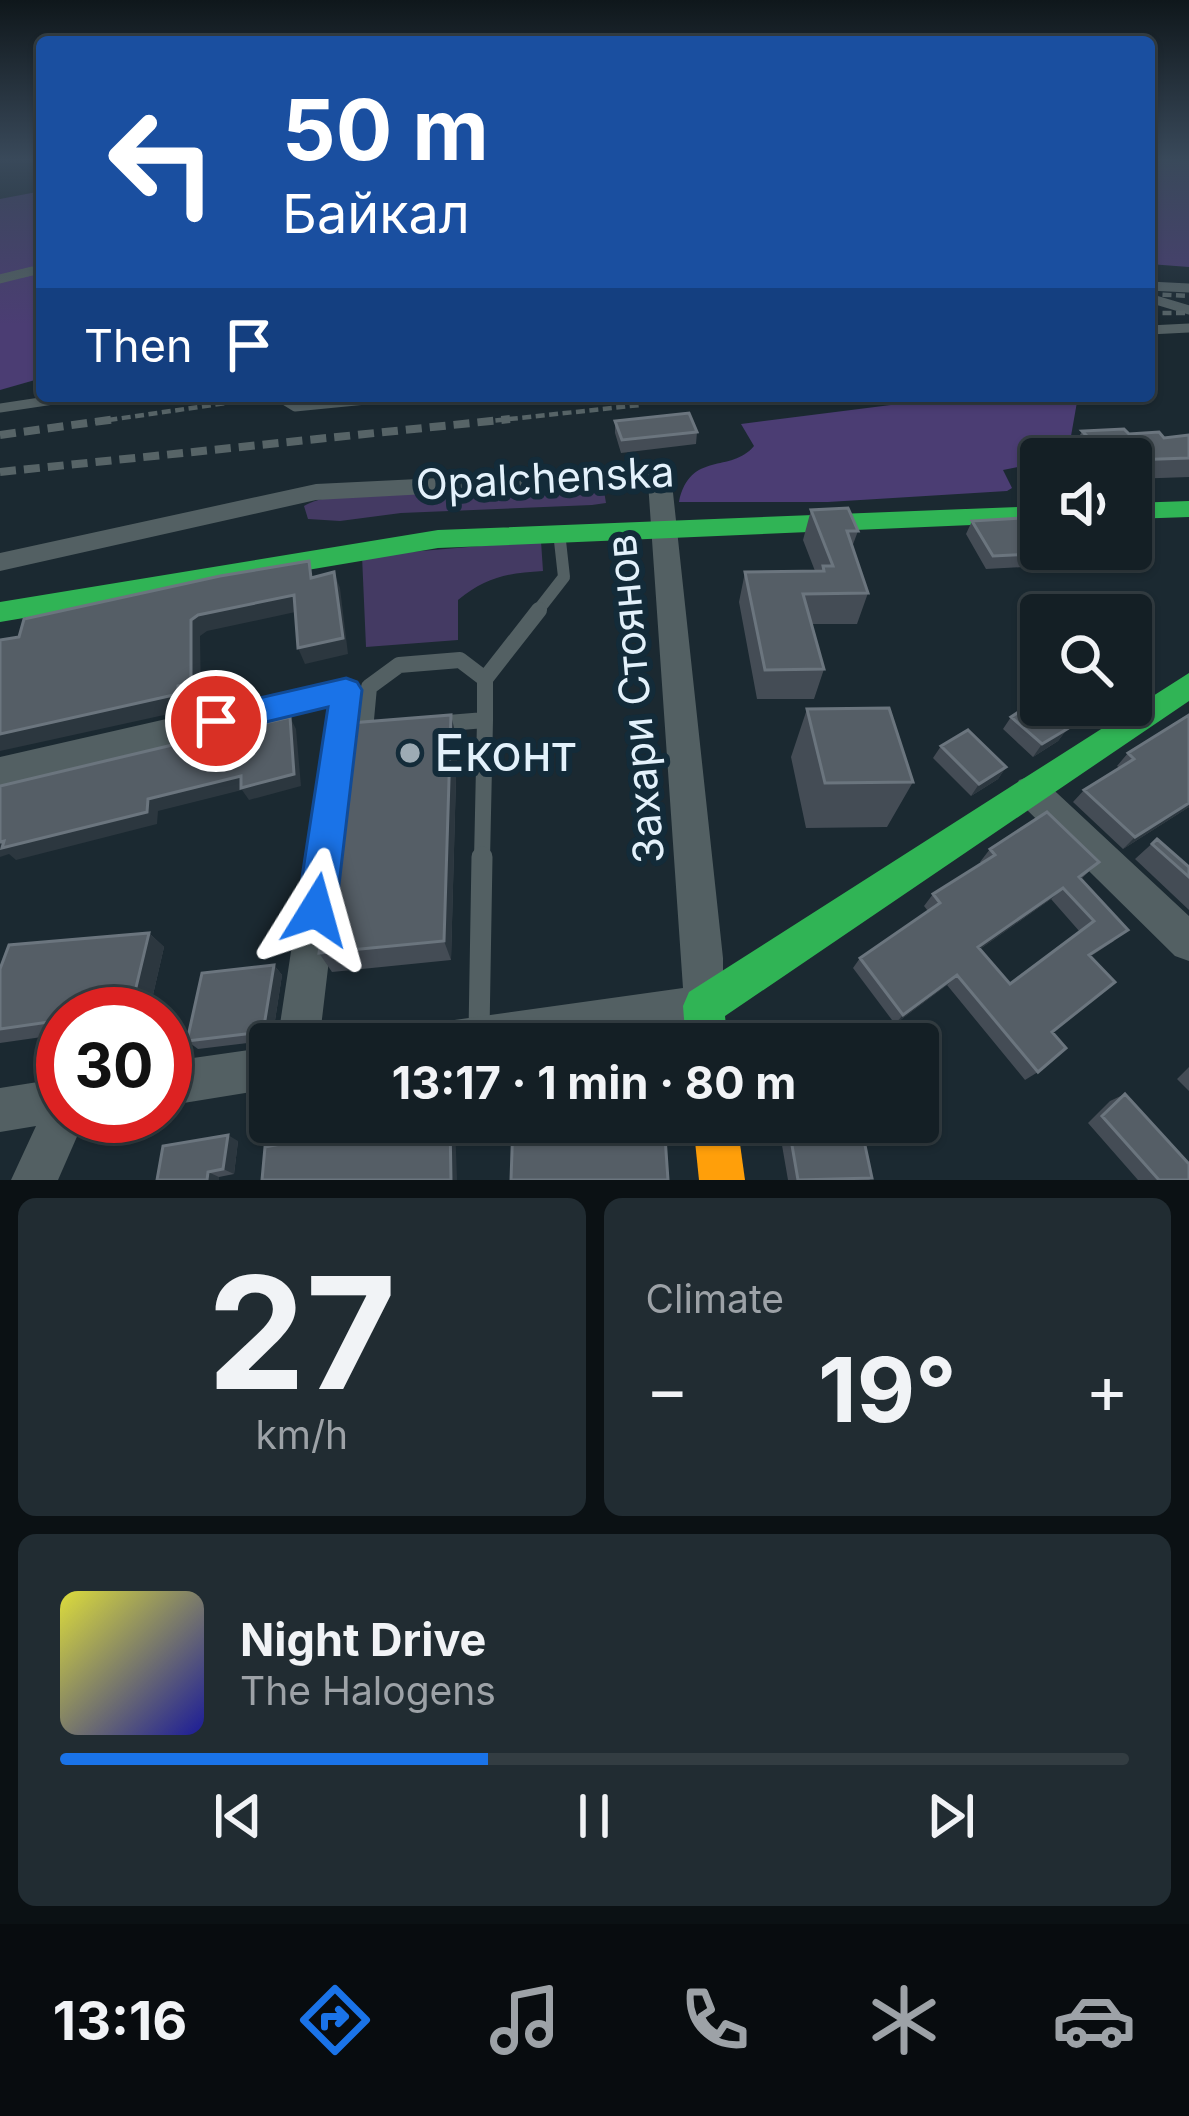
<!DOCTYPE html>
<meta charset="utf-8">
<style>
:root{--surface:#141f25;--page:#212c32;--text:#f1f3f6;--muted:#9da2a7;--line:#333d42;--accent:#1a73e8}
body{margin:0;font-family:Inter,sans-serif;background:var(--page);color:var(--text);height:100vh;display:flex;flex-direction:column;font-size:45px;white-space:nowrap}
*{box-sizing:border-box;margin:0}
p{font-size:39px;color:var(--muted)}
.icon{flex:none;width:66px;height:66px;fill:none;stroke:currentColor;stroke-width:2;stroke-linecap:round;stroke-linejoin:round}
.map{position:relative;height:1180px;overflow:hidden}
.panel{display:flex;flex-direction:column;gap:18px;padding:18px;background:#0b1114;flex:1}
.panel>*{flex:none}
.top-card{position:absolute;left:36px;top:36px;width:1119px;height:366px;border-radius:12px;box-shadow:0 3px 9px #0004,0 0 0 3px var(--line);background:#1a4fa0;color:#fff;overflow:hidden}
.controls{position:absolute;left:1020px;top:438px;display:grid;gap:24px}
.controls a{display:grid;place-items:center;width:132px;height:132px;border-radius:12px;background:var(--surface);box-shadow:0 3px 9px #0004,0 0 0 3px var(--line);font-size:60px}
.speed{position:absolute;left:36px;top:987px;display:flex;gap:24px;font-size:60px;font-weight:700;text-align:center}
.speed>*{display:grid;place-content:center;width:156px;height:156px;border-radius:50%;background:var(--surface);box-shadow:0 3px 9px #0004,0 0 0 3px var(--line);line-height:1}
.speed .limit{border:18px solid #d22;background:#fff;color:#111}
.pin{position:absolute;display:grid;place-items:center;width:102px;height:102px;color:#fff;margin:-51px;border:6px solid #fff;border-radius:50%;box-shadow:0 3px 12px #0007}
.me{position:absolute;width:132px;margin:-66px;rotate:8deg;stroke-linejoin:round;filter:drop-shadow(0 0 9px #0008)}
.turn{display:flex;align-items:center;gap:42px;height:252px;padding:0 48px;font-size:54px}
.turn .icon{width:156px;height:156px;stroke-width:2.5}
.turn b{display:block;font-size:84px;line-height:102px}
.then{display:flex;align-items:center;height:114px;padding:0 48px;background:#0003;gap:24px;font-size:45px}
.big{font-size:90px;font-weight:700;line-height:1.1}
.panel .widget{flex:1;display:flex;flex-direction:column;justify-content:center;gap:18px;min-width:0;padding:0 42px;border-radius:18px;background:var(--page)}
.panel .dial{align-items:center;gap:0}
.dial b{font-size:156px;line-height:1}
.song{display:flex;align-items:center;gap:36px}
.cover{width:144px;height:144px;border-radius:18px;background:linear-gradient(135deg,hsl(60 70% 55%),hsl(240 70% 35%))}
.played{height:12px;border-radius:6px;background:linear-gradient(90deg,var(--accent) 40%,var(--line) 40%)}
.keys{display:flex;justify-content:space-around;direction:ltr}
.heat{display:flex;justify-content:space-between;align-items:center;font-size:66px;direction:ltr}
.panel .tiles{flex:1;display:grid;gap:18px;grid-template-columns:1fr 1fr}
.widget:last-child{grid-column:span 2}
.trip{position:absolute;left:249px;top:1023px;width:690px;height:120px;border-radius:12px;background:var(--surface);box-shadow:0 3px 9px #0004,0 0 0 3px var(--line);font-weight:700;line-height:120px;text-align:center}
.tab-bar{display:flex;height:192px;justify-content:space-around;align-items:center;background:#080c0f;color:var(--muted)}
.tab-bar .icon{width:84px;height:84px}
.tab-bar .on{color:var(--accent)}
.tab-bar b{font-size:54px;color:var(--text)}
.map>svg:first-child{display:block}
.green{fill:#443a63}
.forest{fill:#4b3d73}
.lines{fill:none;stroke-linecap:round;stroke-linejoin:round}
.lane-far4{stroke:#536063;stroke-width:8}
.lane-far3{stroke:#536063;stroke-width:9}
.lane-far2{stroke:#536063;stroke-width:12}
.lane-far1{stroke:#536063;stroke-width:16}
.lane{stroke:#536063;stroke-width:21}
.street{fill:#536063;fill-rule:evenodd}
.fast{fill:#30b455;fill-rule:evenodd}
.slow{fill:#ff9f0a;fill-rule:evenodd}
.rail-far1{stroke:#576467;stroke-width:4.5;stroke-dasharray:9 4.5;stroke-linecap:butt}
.rail{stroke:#576467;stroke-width:8;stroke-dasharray:16 8;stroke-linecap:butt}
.wall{fill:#444c55;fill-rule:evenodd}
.shaded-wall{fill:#2c373f}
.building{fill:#555e66;stroke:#6b757e;stroke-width:3;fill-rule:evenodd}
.route{fill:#1a73e8;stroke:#114b97;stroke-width:3}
.poi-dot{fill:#9dabb4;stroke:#132b39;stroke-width:4.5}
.labels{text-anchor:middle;stroke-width:12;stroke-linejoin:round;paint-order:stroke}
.street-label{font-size:42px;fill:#e3f1fb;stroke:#132b39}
.near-poi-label{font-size:51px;fill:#e3f1fb;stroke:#132b39;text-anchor:start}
</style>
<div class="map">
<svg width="1189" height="1180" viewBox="0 0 1189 1180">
<rect width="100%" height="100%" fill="#1b2931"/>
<!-- green -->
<path class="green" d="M603 485 606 503 592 505 401 513 340 521 308 519 304 506C346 481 542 487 603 485Z
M541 541 543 571C508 573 486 577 458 600V640L366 647 362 556Z"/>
<!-- forest -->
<path class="forest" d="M1149 159 1189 161V267L1149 264Z
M42 191V378L0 390V199Z
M962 396H1063L1077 402 1071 436 1024 446 1034 464 1003 470 1012 488 1007 491 828 502H679C690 450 731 474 754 446L741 424Z"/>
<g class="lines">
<!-- lane-far4 -->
<path class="lane-far4" d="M20 274 42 269"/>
<!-- lane-far3 -->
<path class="lane-far3" d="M0 279 32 271
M1149 286 1189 288
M1149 298 1189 310
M1149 330 1189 328
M277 396 295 407 407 396
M0 408 80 396"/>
<!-- lane-far2 -->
<path class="lane-far2" d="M536 613 564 577 559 532"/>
<!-- lane-far1 -->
<path class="lane-far1" d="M485 720V679L539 610
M436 724 485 720 482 860
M365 730 369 687 399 665 460 660 485 679"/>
<!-- lane -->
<path class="lane" d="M479 1032 482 857"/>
<!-- street -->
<path class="street" d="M659 467 671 474 723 958V1006L717 1020 703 1026 580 1044H412L418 1029 433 1023 683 988 648 482 316 500 0 571V553L316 484Z
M346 678 357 681 361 690 319 1044H277L328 707 0 787V757Z
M1031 776 1043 780 1189 916V961L1175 956 1019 802 1014 791 1019 780Z
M270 1047V1089L165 1106V1062Z
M63 1078V1116H86L58 1180H11L36 1126 0 1132V1088Z"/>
<!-- fast -->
<path class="fast" d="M1189 501V517L1131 519V503Z
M1041 506V522L438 548 0 622V602L438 530Z
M1189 673V701L725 1016 728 1044H686L683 1006 689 992Z"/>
<!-- slow -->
<path class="slow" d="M693 1122H737L745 1180H699Z"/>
<!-- rail-far1 -->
<path class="rail-far1" d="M1149 294 1189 296
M1149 313H1189
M95 422 275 396
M482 422 640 405"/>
<!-- rail -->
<path class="rail" d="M0 435 116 419
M0 472 510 419"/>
</g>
<!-- wall -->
<path class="wall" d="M615 421 697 432 696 444 621 453 615 433Z
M1082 431 1164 438 1189 435V477L1131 479V459H1046L1045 457 1055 438 1079 437Z
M811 510 858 531 852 547 868 593 857 624H812L824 669 814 699H757L739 602 745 572 815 571 803 540Z
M1041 517V549H1090L1085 557 1027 560 1023 567 986 569 966 534 972 521Z
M807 709 913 782 887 827 806 828 791 757Z
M1011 717 1067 729 1058 741 1033 757 1003 729Z
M457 740 451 960 332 972 319 953Z
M941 746 1006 767 998 779 971 796 933 758Z
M1128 753 1189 807 1123 849 1073 802 1084 790 1120 768 1117 766Z
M1157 839 1189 867V910L1135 859Z
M990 849 1099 862 1081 879 1114 941 1091 956 1052 1032 1038 1072 1025 1080 947 985 895 1024 853 968 860 958 928 911 924 906 933 894 982 863 980 862ZM1051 899 1080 932 1010 984 980 949Z
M149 933 164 947 149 1012 136 1014H63V1034L0 1043V969Z
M274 965 282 975 272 1040 198 1049 187 1041Z
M771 1026 842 1044H765L764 1038Z
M1189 1067V1091L1177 1079Z
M1125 1094 1189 1180H1138L1088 1123 1110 1101Z
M778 1122H860L872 1178 869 1180H788Z
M238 1141 234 1174 219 1177 157 1180Z"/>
<!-- shaded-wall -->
<path class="shaded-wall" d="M334 572 340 588 348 654 305 664 298 648Z
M294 595 300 611 207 631 200 636 201 699 188 702 187 710 0 751V734L178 686 191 620 198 615Z
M451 715 457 740 451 960 444 941Z
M290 717 296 729 301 786 249 800 242 790 158 811 157 824 16 860 9 854 0 857V842L148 799Z
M1067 729 1058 741 1033 757 1042 744Z
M1006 767 998 779 971 796 979 784Z
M1189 803V807L1123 849 1135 837Z
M1063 888 1051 899 967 958 978 947Z
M149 933 164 947 149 1012 133 1000Z
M274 965 282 975 272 1040 263 1032Z
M957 975 947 985 895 1024 903 1015Z
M450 1122H455L457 1180H451Z
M228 1135 238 1141 234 1174 223 1169Z
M208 1172 219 1177V1180H207Z"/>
<!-- building -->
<path class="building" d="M689 413 697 432 622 440 615 421Z
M1124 429 1129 434 1159 432 1164 438 1189 435V458L1131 460 1072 459 1055 438 1087 436 1082 431Z
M848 508 858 531H847L868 593 803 594 824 669 765 670 745 572 824 571 823 566H833L811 510Z
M1041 517V546L1026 547 1031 554 993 556 972 521Z
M309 561 311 578 334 572 343 638 298 648 294 595 198 615 191 620V683L178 686V694L0 734V640L19 637 24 619 220 576Z
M1035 701 1067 729 1042 744 1011 717Z
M889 708 913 782 825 783 807 709Z
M451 715 444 941 319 953 351 723Z
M1189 715V803L1135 837 1084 790 1134 759 1128 753Z
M290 717 294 774 241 788V776L148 799 147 812 2 848 4 841 0 842V786Z
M968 730 1006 767 979 784 941 746Z
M1047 812 1099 862 1079 877 1128 930 1089 955 1115 982 1052 1032 1066 1048 1038 1072 957 975 903 1015 860 958 940 903 933 894 995 855 990 849ZM1063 888 1094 921 1010 984 978 947Z
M1157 839 1189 867V877L1152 844Z
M149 933 133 1000 79 1008 77 1014H63V1020L0 1029V969L9 945Z
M274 965 263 1032 187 1041 202 973Z
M837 1024 842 1044H774L771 1026Z
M1125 1094 1189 1164V1180H1159L1102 1116Z
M394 1122H450L451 1180H262L265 1147Z
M513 1122H664L668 1180H511Z
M788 1122H860L872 1178 798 1180Z
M228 1135 223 1169 208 1172 207 1180H157L163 1146Z"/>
<!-- sky -->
<linearGradient id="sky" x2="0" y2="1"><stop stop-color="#0f171b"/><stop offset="0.49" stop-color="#39495a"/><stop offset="1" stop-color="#39495a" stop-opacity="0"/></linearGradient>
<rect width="1189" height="325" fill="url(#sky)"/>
<!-- route -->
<path class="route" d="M346 678 357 682 362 690 336 910 330 924 316 929 303 924 297 910 328 707 216 734 205 730 200 721 205 712 216 708Z"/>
<!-- markers -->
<circle class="poi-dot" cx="410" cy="753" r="12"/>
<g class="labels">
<!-- street labels -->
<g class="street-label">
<text transform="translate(545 478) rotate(-3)" y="15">Opalchenska</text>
<text transform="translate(635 699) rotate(-95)" y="15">Захари Стоянов</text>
</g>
<!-- near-poi labels -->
<g class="near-poi-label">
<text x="434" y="771">Еконт</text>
</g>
</g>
</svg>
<div class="controls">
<a><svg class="icon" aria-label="sound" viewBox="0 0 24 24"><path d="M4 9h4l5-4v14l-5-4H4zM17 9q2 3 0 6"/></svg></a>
<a><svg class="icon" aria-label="search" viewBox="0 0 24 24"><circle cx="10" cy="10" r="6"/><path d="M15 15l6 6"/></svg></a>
</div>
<div class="speed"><div class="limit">30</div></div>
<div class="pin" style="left:216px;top:721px;background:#d93025"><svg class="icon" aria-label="arrive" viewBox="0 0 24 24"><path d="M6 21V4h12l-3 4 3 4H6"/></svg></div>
<svg class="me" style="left:316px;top:910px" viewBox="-20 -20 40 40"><path d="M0-17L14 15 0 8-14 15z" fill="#1a73e8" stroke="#fff" stroke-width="4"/></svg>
<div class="trip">13:17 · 1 min · 80 m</div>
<div class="top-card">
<div class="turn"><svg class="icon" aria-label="left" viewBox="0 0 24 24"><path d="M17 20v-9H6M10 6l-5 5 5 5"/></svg><div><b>50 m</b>Байкал</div></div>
<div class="then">Then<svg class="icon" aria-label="arrive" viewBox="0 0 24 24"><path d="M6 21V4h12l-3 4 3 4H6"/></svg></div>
</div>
</div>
<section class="panel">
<div class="tiles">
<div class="widget dial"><b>27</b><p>km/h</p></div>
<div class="widget"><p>Climate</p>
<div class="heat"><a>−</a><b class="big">19°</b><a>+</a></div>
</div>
<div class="widget">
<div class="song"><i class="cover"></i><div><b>Night Drive</b><p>The Halogens</p></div></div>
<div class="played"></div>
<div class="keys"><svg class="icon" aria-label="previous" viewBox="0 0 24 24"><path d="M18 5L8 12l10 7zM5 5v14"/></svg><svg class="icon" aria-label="pause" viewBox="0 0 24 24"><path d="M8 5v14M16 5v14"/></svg><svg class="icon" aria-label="next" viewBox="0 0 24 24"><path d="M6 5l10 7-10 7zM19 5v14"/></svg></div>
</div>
</div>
</section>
<nav class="tab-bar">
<b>13:16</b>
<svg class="icon on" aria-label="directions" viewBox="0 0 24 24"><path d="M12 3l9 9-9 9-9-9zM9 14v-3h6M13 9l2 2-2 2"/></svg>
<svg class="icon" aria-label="music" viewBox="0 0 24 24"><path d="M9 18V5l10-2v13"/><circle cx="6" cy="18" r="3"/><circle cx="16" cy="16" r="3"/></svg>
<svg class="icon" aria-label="phone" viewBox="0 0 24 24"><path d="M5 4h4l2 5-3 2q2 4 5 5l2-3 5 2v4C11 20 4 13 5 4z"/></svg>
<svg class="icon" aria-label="climate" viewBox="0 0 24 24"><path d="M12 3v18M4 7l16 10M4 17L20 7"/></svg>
<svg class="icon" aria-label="car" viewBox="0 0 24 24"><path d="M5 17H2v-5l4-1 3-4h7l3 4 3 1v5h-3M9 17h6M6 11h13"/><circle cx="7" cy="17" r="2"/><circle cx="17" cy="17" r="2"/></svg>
</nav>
